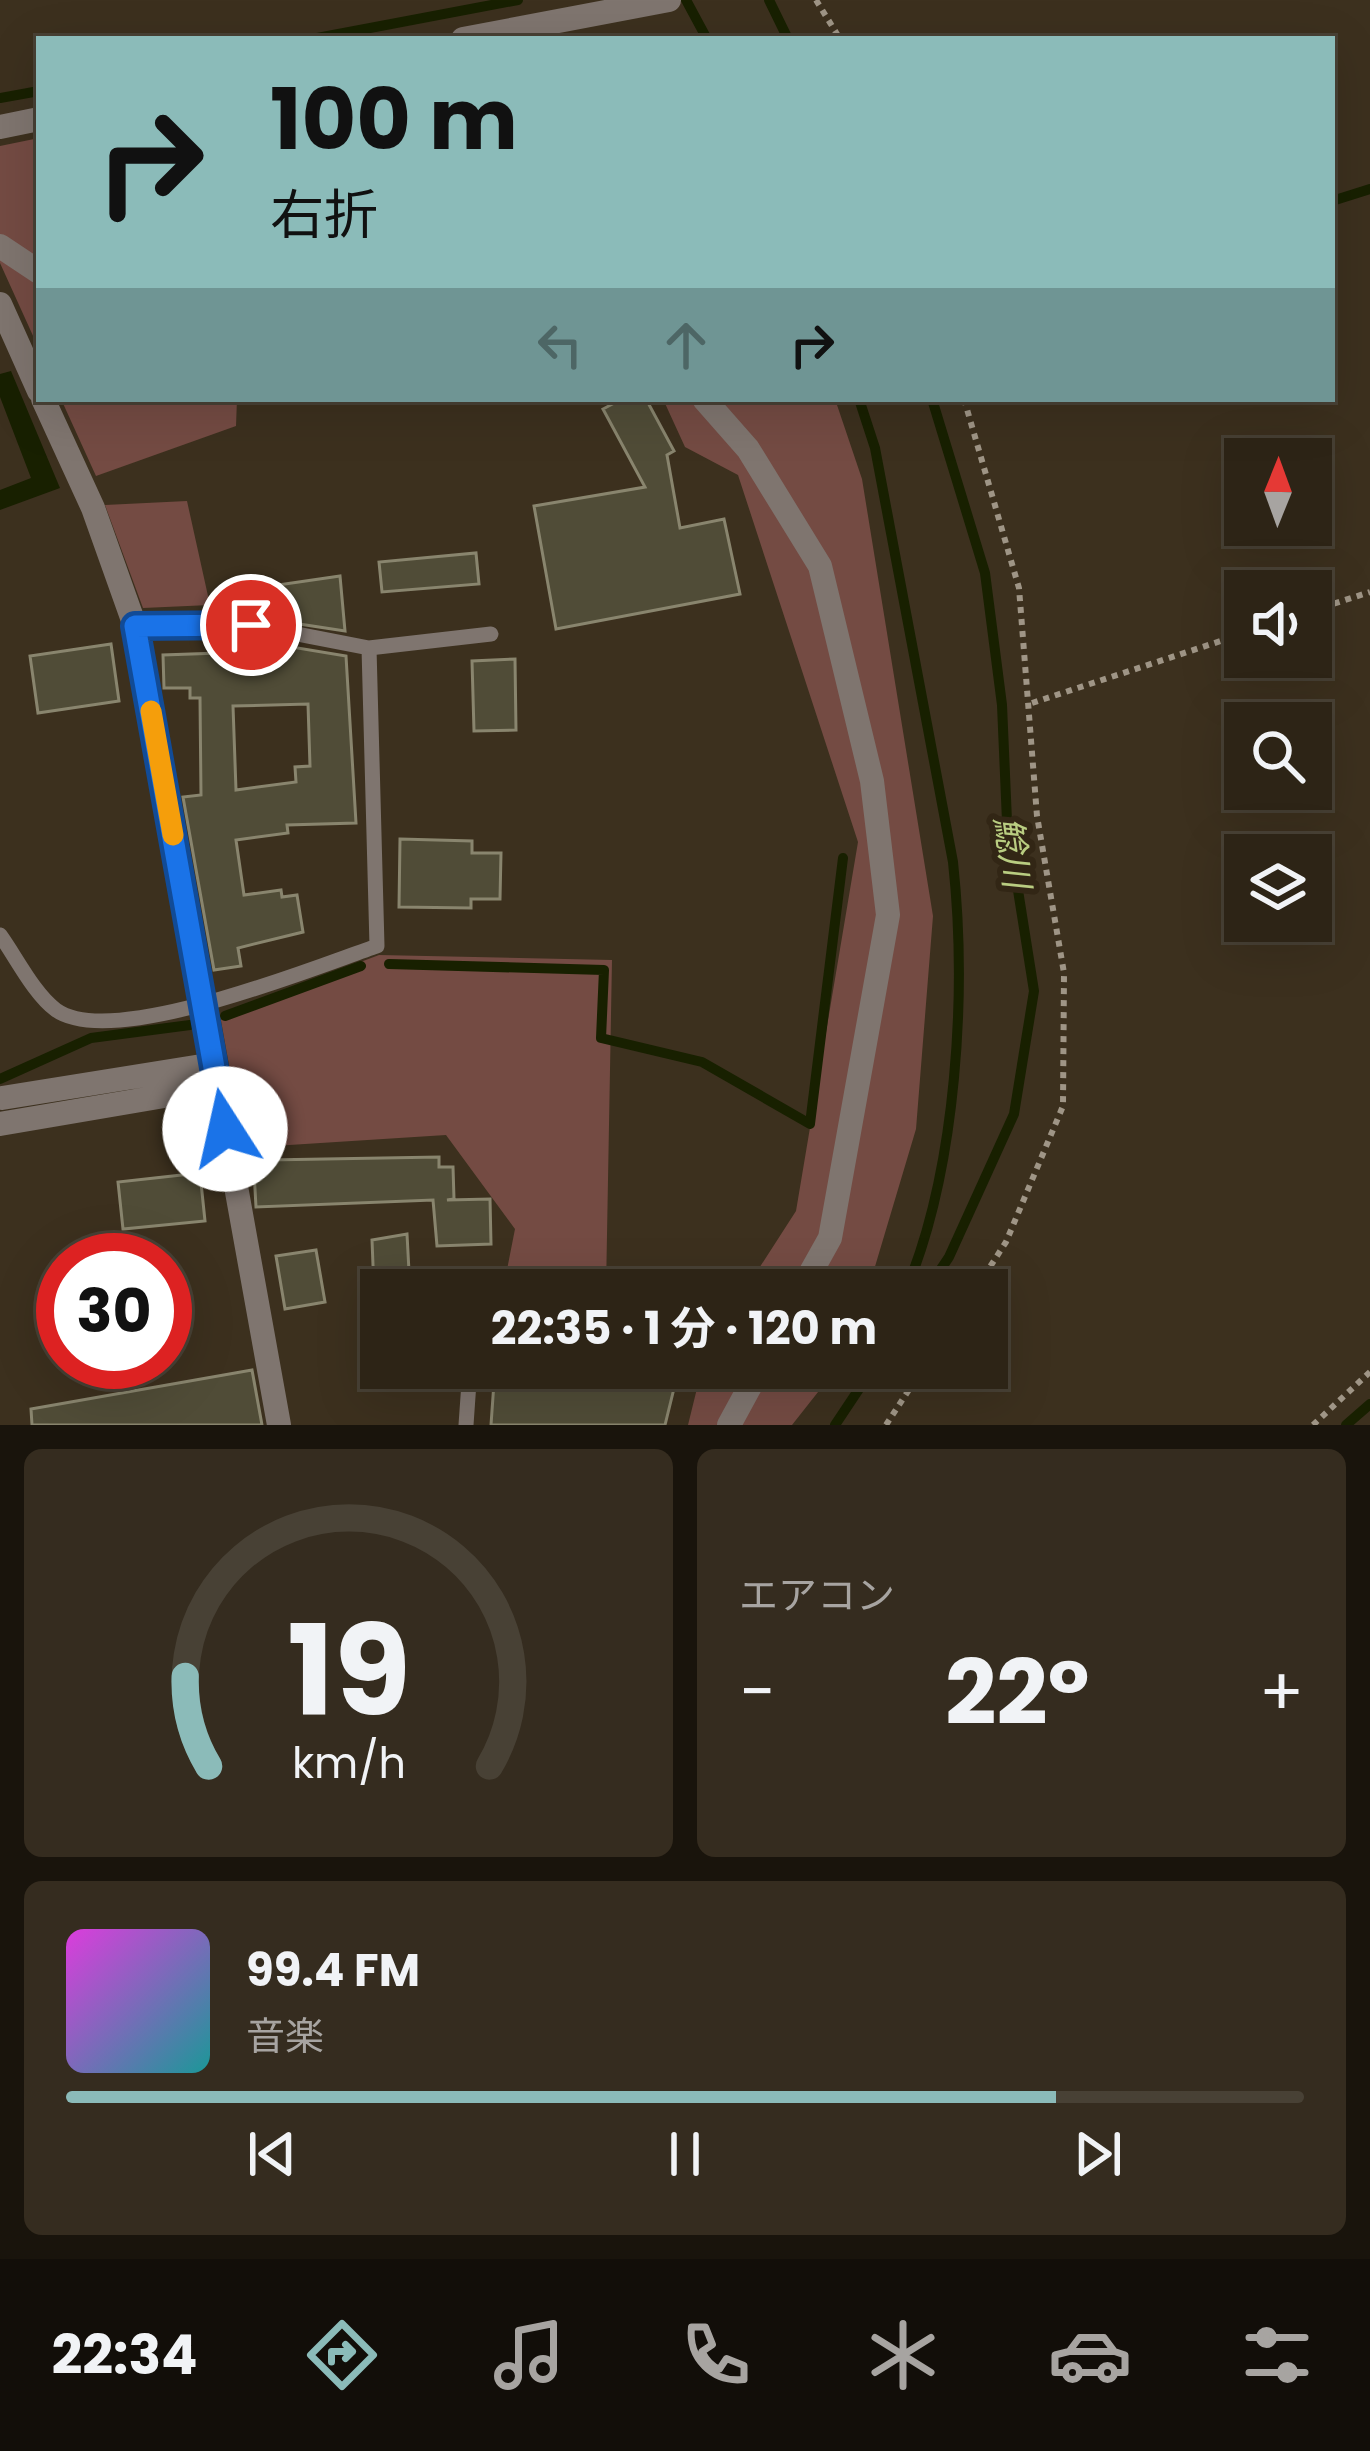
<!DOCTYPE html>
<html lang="ja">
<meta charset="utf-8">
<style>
:root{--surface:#2d2416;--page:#352c1f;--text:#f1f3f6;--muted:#a7a4a1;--line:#484135;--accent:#8bbbb9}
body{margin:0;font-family:Poppins,"Noto Sans JP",sans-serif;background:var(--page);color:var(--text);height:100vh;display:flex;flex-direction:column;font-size:45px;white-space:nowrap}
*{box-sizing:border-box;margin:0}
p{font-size:39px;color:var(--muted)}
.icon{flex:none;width:66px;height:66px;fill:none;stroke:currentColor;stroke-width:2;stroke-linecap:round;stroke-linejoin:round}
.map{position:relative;height:1425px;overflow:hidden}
.side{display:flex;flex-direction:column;gap:24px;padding:24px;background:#19140c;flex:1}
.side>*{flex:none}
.guide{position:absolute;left:36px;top:36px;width:1299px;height:366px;border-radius:0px;box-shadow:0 12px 48px #0002,0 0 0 3px var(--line);background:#8bbbb9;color:#111;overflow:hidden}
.needle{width:78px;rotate:1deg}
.fabs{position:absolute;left:1224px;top:438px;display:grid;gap:24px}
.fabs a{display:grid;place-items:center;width:108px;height:108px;border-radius:0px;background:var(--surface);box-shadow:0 12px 48px #0002,0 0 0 3px var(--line);font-size:60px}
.speed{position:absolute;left:36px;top:1233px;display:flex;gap:24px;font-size:60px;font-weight:700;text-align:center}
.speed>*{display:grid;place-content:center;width:156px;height:156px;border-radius:50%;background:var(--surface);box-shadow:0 12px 48px #0002,0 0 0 3px var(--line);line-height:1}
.speed .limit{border:18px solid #d22;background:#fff;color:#111}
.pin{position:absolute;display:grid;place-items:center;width:102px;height:102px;color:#fff;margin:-51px;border:6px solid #fff;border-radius:50%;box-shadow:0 3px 12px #0007}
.me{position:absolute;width:132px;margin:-66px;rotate:350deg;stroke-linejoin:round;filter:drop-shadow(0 0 9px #0008)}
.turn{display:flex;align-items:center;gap:42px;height:252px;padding:0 36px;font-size:54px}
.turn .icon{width:156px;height:156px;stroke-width:2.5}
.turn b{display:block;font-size:84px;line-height:102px}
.lanes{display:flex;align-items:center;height:114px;padding:0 36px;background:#0003;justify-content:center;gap:60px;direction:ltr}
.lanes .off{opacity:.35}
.big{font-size:90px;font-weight:700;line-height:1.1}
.side .card{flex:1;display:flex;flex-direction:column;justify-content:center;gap:18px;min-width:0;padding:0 42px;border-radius:18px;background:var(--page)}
.side .dial{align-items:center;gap:0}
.dial svg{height:312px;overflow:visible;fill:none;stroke:var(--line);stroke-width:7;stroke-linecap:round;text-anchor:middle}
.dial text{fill:var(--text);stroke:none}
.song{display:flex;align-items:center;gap:36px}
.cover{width:144px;height:144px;border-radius:18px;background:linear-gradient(135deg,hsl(300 70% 55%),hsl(180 70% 35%))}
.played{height:12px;border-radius:6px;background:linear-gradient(90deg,var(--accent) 80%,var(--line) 80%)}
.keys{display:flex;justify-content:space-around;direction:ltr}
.heat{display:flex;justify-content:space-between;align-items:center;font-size:66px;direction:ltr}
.side .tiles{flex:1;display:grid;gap:24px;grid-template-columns:1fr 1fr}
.card:last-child{grid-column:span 2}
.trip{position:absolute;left:360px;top:1269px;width:648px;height:120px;border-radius:0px;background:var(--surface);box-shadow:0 12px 48px #0002,0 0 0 3px var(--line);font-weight:700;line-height:120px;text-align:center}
.menu{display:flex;height:192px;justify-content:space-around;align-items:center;background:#120e09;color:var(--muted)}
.menu .icon{width:84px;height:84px}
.menu .active{color:var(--accent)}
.menu b{font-size:54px;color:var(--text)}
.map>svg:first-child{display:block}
.green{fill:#744b43}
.water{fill:#182000}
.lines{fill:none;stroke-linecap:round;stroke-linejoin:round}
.stream{stroke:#182000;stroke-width:10}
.building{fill:#504c37;stroke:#89856e;stroke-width:3;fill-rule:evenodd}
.path{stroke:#9f9586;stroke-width:6;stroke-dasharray:6 6;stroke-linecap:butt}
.lane{stroke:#7f756f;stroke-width:15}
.street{stroke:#7f756f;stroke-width:24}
.route-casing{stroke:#114b97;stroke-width:30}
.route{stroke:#1a73e8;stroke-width:21}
.slow{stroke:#f59e0b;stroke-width:21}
.labels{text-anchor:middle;stroke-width:12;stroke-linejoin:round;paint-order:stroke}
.water-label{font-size:36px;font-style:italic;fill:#b9cd81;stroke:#322615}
</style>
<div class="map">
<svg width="1370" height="1425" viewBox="0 0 1370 1425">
<rect width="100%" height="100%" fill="#3c301e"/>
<!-- green -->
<path class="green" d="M39 138V349L0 263V146Z
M61 399H237L236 426 96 476Z
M663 399H835L862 479 933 916 916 1129 868 1290H745L796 1211 858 842 738 475 685 447Z
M187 501 210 605 143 608 105 505Z
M379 955 612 960 606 1290H503L515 1229 446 1135 244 1148 220 1015Z
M702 1368H837L792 1425H688Z"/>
<!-- water -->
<path class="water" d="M11 371 60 488 0 510V490L31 478 0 397V374Z"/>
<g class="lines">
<!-- stream -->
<path class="stream" d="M686 0 707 39
M769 0 788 39
M312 39 518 0
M0 98 39 91
M1332 201 1370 189
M859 399 875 448 953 862C967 992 957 1168 906 1290
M389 964 604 970 601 1038 702 1062 810 1124 843 858
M225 1016 361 966
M0 1079 91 1038 190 1025
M927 1290 949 1257 1014 1114 1034 991 1007 821 1002 705 985 573 932 399
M835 1425 873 1368
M1346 1425 1370 1404"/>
</g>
<!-- building -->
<path class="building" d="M622 399H646L674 451 667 455 680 528 724 519 740 594 556 629 534 506 645 487 603 409Z
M476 553 479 584 382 592 379 562Z
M340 576 345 631 227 613 224 593Z
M231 637 346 656 356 823 287 825 288 833 236 840 244 895 281 890 282 897 297 895 303 932 238 948 241 966 214 970 183 797 201 795 200 698H190V688H164L163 655 219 653 218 648 232 647ZM308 704 310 766 295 767 296 782 236 790 233 706Z
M111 644 119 701 38 713 30 656Z
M515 659 516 730 474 731 472 661Z
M400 839 472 841V853H501L500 899H471V908L399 907Z
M439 1157V1167H453L454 1199 447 1200 490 1199 491 1244 437 1246 433 1200 256 1207 254 1171 268 1170V1160Z
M200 1173 205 1221 123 1229 118 1182Z
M407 1234 410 1290H374L372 1240Z
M316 1250 325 1302 285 1309 276 1256Z
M495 1368H679L665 1425H491Z
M252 1370 262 1425H32L31 1409Z"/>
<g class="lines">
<!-- path -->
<path class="path" d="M816 0 840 39
M964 399 1019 588 1037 816 1064 973 1063 1106 1006 1242 975 1290
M1311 611 1370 592
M1032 703 1245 633
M886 1425 923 1368
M1313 1425 1370 1372"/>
<!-- lane -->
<path class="lane" d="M369 648 491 634
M0 935C16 957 34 994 56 1010 112 1050 313 968 377 946L369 648 251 625 135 626
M466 1425 470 1368"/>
<!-- street -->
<path class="street" d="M463 39 669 0
M0 127 39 119
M0 246 39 272
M0 304 39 391
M43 399 93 508 135 626 279 1425
M704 399 748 449 820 566 872 781 888 915 830 1238 801 1290
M2 1098 214 1064
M0 1124 217 1087
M729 1425 760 1368"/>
</g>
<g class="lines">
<!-- route casing -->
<g class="route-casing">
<path id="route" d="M225 1129 135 626 251 625"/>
</g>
<!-- route -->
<use href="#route" class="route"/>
<!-- slow -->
<path class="slow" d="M151 711 173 835"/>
</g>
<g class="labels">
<!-- water labels -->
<g class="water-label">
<text transform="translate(1013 852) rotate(82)" y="13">鯰川</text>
</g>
</g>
</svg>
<div class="fabs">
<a><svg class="needle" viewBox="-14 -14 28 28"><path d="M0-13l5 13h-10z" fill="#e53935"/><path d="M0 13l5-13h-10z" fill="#a7a4a1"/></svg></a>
<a><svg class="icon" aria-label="sound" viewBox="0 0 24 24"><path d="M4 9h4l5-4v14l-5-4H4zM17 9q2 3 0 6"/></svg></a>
<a><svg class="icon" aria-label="search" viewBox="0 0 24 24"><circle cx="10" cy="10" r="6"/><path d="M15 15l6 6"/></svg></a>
<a><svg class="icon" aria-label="layers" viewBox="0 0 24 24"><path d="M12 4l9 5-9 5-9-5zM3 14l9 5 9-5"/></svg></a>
</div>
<div class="speed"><div class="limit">30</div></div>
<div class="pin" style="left:251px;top:625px;background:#d93025"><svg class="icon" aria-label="arrive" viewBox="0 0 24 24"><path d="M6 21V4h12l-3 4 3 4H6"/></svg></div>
<svg class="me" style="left:225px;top:1129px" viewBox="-20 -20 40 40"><circle r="19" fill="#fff"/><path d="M0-13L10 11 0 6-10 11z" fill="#1a73e8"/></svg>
<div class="trip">22:35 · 1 分 · 120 m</div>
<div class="guide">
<div class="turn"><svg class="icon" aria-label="right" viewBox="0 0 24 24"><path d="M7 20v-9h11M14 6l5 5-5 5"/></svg><div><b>100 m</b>右折</div></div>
<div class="lanes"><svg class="icon off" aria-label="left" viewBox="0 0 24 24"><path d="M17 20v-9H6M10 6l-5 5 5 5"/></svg><svg class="icon off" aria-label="ahead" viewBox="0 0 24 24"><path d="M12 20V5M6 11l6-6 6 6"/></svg><svg class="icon" aria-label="right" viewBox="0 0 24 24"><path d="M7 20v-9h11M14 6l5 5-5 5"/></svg></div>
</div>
</div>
<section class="side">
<div class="tiles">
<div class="card dial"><svg viewBox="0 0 100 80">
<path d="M14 69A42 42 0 1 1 86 69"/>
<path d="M14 69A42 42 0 0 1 8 46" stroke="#8bbbb9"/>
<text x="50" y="56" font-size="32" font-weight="700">19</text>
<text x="50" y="72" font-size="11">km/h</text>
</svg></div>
<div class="card"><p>エアコン</p>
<div class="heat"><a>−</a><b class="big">22°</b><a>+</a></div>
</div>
<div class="card">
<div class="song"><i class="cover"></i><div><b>99.4 FM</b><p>音楽</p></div></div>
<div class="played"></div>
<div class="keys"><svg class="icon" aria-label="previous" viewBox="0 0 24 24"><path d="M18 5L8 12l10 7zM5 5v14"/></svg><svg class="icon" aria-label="pause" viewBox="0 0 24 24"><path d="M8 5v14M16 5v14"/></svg><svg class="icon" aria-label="next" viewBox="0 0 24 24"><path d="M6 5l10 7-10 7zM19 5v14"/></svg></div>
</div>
</div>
</section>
<nav class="menu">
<b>22:34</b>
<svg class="icon active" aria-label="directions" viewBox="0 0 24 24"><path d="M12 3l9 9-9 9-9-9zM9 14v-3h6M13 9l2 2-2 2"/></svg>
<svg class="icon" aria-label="music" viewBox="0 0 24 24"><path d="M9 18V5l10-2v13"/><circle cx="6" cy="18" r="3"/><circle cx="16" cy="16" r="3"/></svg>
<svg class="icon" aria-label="phone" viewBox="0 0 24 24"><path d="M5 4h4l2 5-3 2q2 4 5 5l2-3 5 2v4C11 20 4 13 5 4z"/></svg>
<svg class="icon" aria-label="climate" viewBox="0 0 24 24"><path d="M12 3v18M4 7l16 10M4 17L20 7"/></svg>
<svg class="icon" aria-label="car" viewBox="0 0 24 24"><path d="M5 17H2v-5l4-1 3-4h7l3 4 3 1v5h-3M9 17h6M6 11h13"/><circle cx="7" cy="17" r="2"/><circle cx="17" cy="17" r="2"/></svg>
<svg class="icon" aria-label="filters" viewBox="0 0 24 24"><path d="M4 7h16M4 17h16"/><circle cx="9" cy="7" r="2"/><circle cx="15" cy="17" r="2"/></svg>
</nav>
